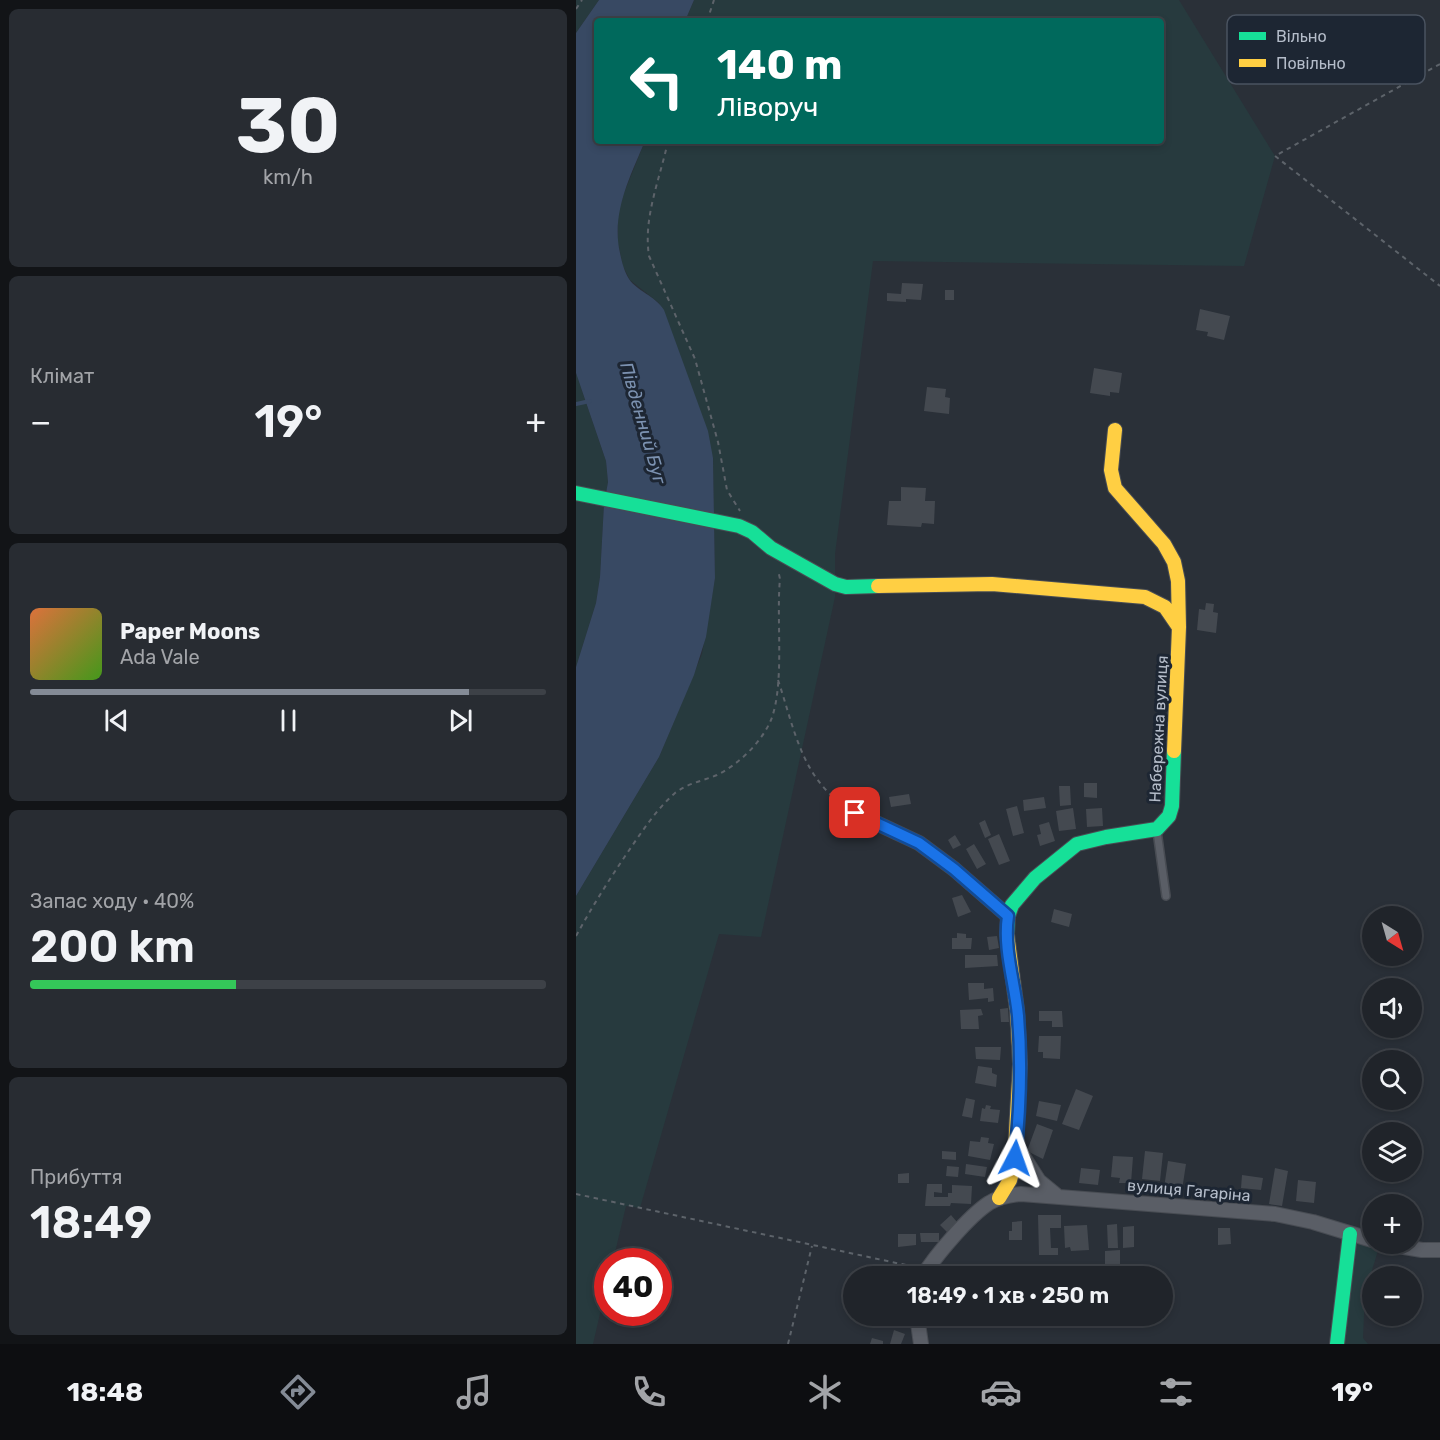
<!DOCTYPE html>
<html lang="uk">
<meta charset="utf-8">
<style>
:root{--surface:#20242a;--page:#282c32;--text:#f1f3f6;--muted:#a2a4a8;--line:#3d4147;--accent:#848b96}
body{margin:0;font-family:Rubik,sans-serif;background:var(--page);color:var(--text);height:100vh;display:flex;flex-direction:column;font-size:22px;white-space:nowrap}
*{box-sizing:border-box;margin:0}
p{font-size:20px;color:var(--muted)}
.icon{flex:none;width:33px;height:33px;fill:none;stroke:currentColor;stroke-width:2;stroke-linecap:round;stroke-linejoin:round}
.map{position:relative;flex:1;overflow:hidden}
.sheet{display:flex;flex-direction:column;gap:9px;padding:9px;background:#121417;width:576px}
.sheet>*{flex:none}
.guide{position:absolute;left:18px;top:18px;width:570px;height:126px;border-radius:6px;box-shadow:0 3px 9px #0003,0 0 0 2px var(--line);background:#00695c;color:#fff;overflow:hidden}
.needle{width:39px;rotate:143deg}
.buttons{position:absolute;left:786px;top:906px;display:grid;gap:12px}
.buttons a{display:grid;place-items:center;width:60px;height:60px;border-radius:50%;background:var(--surface);box-shadow:0 3px 9px #0003,0 0 0 2px var(--line);font-size:30px}
.speed{position:absolute;left:18px;top:1248px;display:flex;gap:12px;font-size:30px;font-weight:700;text-align:center}
.speed>*{display:grid;place-content:center;width:78px;height:78px;border-radius:50%;background:var(--surface);box-shadow:0 3px 9px #0003,0 0 0 2px var(--line);line-height:1}
.speed .limit{border:9px solid #d22;background:#fff;color:#111}
.pin{position:absolute;display:grid;place-items:center;width:51px;height:51px;color:#fff;margin:-26px;border-radius:12px;box-shadow:0 3px 9px #0006}
.me{position:absolute;width:66px;margin:-33px;rotate:4deg;stroke-linejoin:round;filter:drop-shadow(0 0 4px #0008)}
.turn{display:flex;align-items:center;gap:21px;height:126px;padding:0 24px;font-size:27px}
.turn .icon{width:78px;height:78px;stroke-width:2.5}
.turn b{display:block;font-size:42px;line-height:51px}
.big{font-size:45px;font-weight:600;line-height:1.1}
.sheet .card{flex:1;display:flex;flex-direction:column;justify-content:center;gap:9px;min-width:0;padding:0 21px;border-radius:9px;background:var(--page)}
.sheet .dial{align-items:center;gap:0}
.dial b{font-size:78px;line-height:1}
.song{display:flex;align-items:center;gap:18px}
.cover{width:72px;height:72px;border-radius:9px;background:linear-gradient(135deg,hsl(20 70% 55%),hsl(100 70% 35%))}
.played{height:6px;border-radius:3px;background:linear-gradient(90deg,var(--accent) 85%,var(--line) 85%)}
.keys{display:flex;justify-content:space-around;direction:ltr}
.heat{display:flex;justify-content:space-between;align-items:center;font-size:33px;direction:ltr}
.charge{height:9px;border-radius:4px;background:linear-gradient(90deg,#34c759 40%,var(--line) 0)}
.trip{position:absolute;left:267px;top:1266px;width:330px;height:60px;border-radius:30px;background:var(--surface);box-shadow:0 3px 9px #0003,0 0 0 2px var(--line);font-weight:600;line-height:60px;text-align:center}
.menu{display:flex;height:96px;justify-content:space-around;align-items:center;background:#0d0e11;color:var(--muted)}
.menu .icon{width:42px;height:42px}
.menu .selected{color:var(--accent)}
.menu b{font-size:27px;color:var(--text)}
main{display:flex;flex:1;min-height:0}
.map>svg:first-child{display:block}
.green{fill:#273a3e}
.water{fill:#384963}
.lines{fill:none;stroke-linecap:round;stroke-linejoin:round}
.stream{stroke:#384963;stroke-width:4}
.building{fill:#444950}
.lane-casing{stroke:#484c53;stroke-width:10}
.street-casing{stroke:#484c53;stroke-width:16}
.fast-casing{stroke:#484c53;stroke-width:16}
.slow-casing{stroke:#484c53;stroke-width:16}
.path{stroke:#5d636a;stroke-width:2;stroke-dasharray:4.5 4.5;stroke-linecap:butt}
.lane{stroke:#5a5e66;stroke-width:7}
.street{stroke:#5a5e66;stroke-width:14}
.fast{stroke:#16e098;stroke-width:14}
.slow{stroke:#ffcf43;stroke-width:14}
.route-casing{stroke:#114b97;stroke-width:15}
.route{stroke:#1a73e8;stroke-width:10}
.labels{text-anchor:middle;stroke-width:6;stroke-linejoin:round;paint-order:stroke}
.street-label{font-size:16px;fill:#b4bcc9;stroke:#1d2633}
.water-label{font-size:18px;font-style:italic;fill:#7c92b1;stroke:#1d2633}
.key{fill:#1d2633;stroke:#4a5360;stroke-width:1.5}
.key-label{font-size:16px;fill:#b4bcc9}
</style>
<main>
<section class="sheet">
<div class="card dial"><b>30</b><p>km/h</p></div>
<div class="card"><p>Клімат</p>
<div class="heat"><a>−</a><b class="big">19°</b><a>+</a></div>
</div>
<div class="card">
<div class="song"><i class="cover"></i><div><b>Paper Moons</b><p>Ada Vale</p></div></div>
<div class="played"></div>
<div class="keys"><svg class="icon" aria-label="previous" viewBox="0 0 24 24"><path d="M18 5L8 12l10 7zM5 5v14"/></svg><svg class="icon" aria-label="pause" viewBox="0 0 24 24"><path d="M8 5v14M16 5v14"/></svg><svg class="icon" aria-label="next" viewBox="0 0 24 24"><path d="M6 5l10 7-10 7zM19 5v14"/></svg></div>
</div>
<div class="card"><p>Запас ходу · 40%</p><b class="big">200 km</b><div class="charge"></div></div>
<div class="card"><p>Прибуття</p><b class="big">18:49</b></div>
</section>
<div class="map">
<svg width="864" height="1344" viewBox="0 0 864 1344">
<rect width="100%" height="100%" fill="#2a3038"/>
<!-- green -->
<path class="green" d="M0 0H23L0 33Z
M118 0H603L699 156 668 266 297 261 259 554V597L185 937 143 934 64 1208 50 1206 37 1261 32 1262 31 1283 17 1344H0V896L83 757 126 654 139 578 137 458 83 303 54 280 47 266 42 243V213L48 193 69 141H585V21H109Z
M0 373 30 461 32 482 28 504 24 577 20 603 0 667Z
M774 1234 796 1244H804L789 1293 787 1338 792 1344H761Z"/>
<!-- water -->
<path class="water" d="M23 0H118L109 21H21V141H69C54 177 35 213 44 253 46 262 48 271 53 279 61 291 78 295 88 310L132 431 137 458 139 578 130 637 118 675 83 757 0 896V667L20 603 24 577 28 504 32 482 30 461 0 373V33Z"/>
<g class="lines">
<!-- stream -->
<path class="stream" d="M0 404 14 401"/>
</g>
<!-- building -->
<path class="building" d="M326 283 347 284 345 300 330 299V302L311 301V293L325 294Z
M369 290H378V300H369Z
M624 309 654 316 648 340 631 336 632 332 620 330Z
M518 368 546 373 543 393 534 392V396L514 393Z
M351 387 370 389 369 397 374 398 373 414 348 411Z
M325 487 350 488 349 501H359L358 524 346 523 345 527 311 525 313 501H325Z
M630 603 638 604 637 612 642 613 640 633 621 630 623 609 629 610Z
M508 783H521V798L508 797Z
M483 786H494L495 805 484 806Z
M333 794 335 804 315 807 313 797Z
M468 797 470 808 448 811 447 800Z
M441 806 448 833 437 836 430 809Z
M497 808 500 829 483 831 480 811Z
M526 808 527 826 511 827 510 809Z
M409 820 415 835 409 838 403 823Z
M473 822 479 841 464 846 461 835 465 834 463 825Z
M423 834 434 861 423 865 412 839Z
M379 835 385 845 377 849 372 840Z
M398 844 410 864 401 869 390 849Z
M386 895 395 912 382 917 376 898Z
M478 909 496 914 493 927 475 922Z
M381 933 390 934V938H396L395 949H376V938H381Z
M421 936 423 948 413 950 411 937Z
M389 955H421L422 966 389 968Z
M392 983H408V989L417 988 418 1001 412 1002V998L393 1000Z
M432 1008 433 1022H425L424 1009Z
M405 1009 407 1015 402 1016 403 1029H385L384 1010Z
M463 1011H486L487 1027H476V1021H463Z
M463 1036H485L484 1059 467 1058V1052H462Z
M399 1047H425L424 1060 400 1059Z
M402 1066 416 1068V1073L421 1075 420 1087 399 1083Z
M500 1089 517 1096 503 1130 486 1124Z
M390 1098 399 1100 396 1118 386 1116Z
M463 1101 485 1105 481 1121 460 1116Z
M410 1105 415 1106 414 1109 424 1110 422 1123 404 1121 406 1108 409 1109Z
M461 1124 477 1130 467 1159 451 1151Z
M405 1137 413 1138 412 1143 418 1144 414 1160 392 1156 394 1141 404 1142Z
M366 1151 380 1152V1160L366 1159Z
M569 1151 587 1153 584 1181 566 1179Z
M537 1156 557 1157 555 1183H543L544 1178 535 1177Z
M592 1161 610 1164 606 1190 588 1188Z
M390 1164 411 1167 409 1177 389 1174Z
M371 1166 383 1167 382 1177 370 1176Z
M505 1168 524 1170 522 1185 503 1183Z
M699 1168 712 1171 706 1206 693 1204Z
M333 1173V1183H322V1174Z
M666 1175 687 1178 685 1190 665 1188Z
M722 1180 740 1182 738 1203 720 1201Z
M351 1184H366V1193L358 1192V1197H372V1193H376V1185L396 1186 395 1204 375 1203 374 1206H349Z
M375 1215 381 1222 371 1232 364 1225Z
M462 1215H485V1228H474L475 1248H482V1255H463Z
M446 1221V1240H433V1231H436V1222Z
M541 1224 542 1248H532L531 1225Z
M511 1225 513 1250 495 1251 494 1247 489 1248 488 1226Z
M558 1226V1247L547 1248V1227Z
M642 1228H654L655 1244 642 1245Z
M344 1233H363V1242H345Z
M322 1234H340V1245L322 1247Z
M544 1250V1265L529 1266V1251Z
M295 1316H314L312 1322Z
M318 1330 329 1334 325 1344H314Z
M296 1338 307 1341V1344H294Z"/>
<g class="lines">
<!-- lane casing -->
<g class="lane-casing">
<path id="lane" d="M581 831 590 896"/>
</g>
<!-- street casing -->
<g class="street-casing">
<path id="street" d="M279 813 343 843 378 869 432 916
M440 1145 463 1181 480 1195
M810 1244 846 1250H864
M347 1276C359 1256 393 1216 413 1203 423 1197 434 1195 445 1194L699 1214 737 1222 796 1240
M341 1316 345 1344"/>
</g>
<!-- fast casing -->
<g class="fast-casing">
<path id="fast" d="M0 493 163 526 176 532 195 548 259 584 270 587 302 586
M431 934 432 916 436 905 459 878 501 844 530 837 581 829 593 816 596 806 598 751
M761 1344 774 1234"/>
</g>
<!-- slow casing -->
<g class="slow-casing">
<path id="slow" d="M539 430 535 470 539 488 588 544 598 562 602 581 603 627 598 751
M302 586 416 584 569 597 589 607 602 626
M423 1198 434 1180 438 1166 444 1064 441 1010 431 934"/>
</g>
<!-- path -->
<path class="path" d="M0 9 6 0
M131 21 138 0
M864 64 699 156 864 286
M92 141C84 179 67 217 73 256L119 359 142 442 151 490 164 511
M202 680C218 727 225 777 269 806
M0 936C17 905 36 875 56 846 69 827 82 808 99 793 112 783 127 781 141 775 163 764 185 743 195 720 209 684 200 619 204 579L202 570
M0 1194 339 1267
M212 1344 236 1246"/>
<!-- lane -->
<use href="#lane" class="lane"/>
<!-- street -->
<use href="#street" class="street"/>
<!-- fast -->
<use href="#fast" class="fast"/>
<!-- slow -->
<use href="#slow" class="slow"/>
</g>
<g class="lines">
<!-- route casing -->
<g class="route-casing">
<path id="route" d="M279 813 343 843 378 869 432 916C427 949 439 983 442 1016 446 1063 444 1111 439 1158"/>
</g>
<!-- route -->
<use href="#route" class="route"/>
</g>
<g class="labels">
<!-- street labels -->
<g class="street-label">
<text transform="translate(582 729) rotate(-87)" y="6">Набережна вулиця</text>
<text transform="translate(613 1190) rotate(5)" y="6">вулиця Гагаріна</text>
</g>
<!-- water labels -->
<g class="water-label">
<text transform="translate(67 423) rotate(74)" y="6">Південний Буг</text>
</g>
</g>
<!-- legend -->
<rect x="651" y="15" width="198" height="69" rx="9" class="key"/>
<rect x="663" y="32" width="27" height="8" fill="#16e098"/>
<rect x="663" y="59" width="27" height="8" fill="#ffcf43"/>
<g class="key-label">
<text x="700" y="42">Вільно</text>
<text x="700" y="69">Повільно</text>
</g>
</svg>
<div class="buttons">
<a><svg class="needle" viewBox="-14 -14 28 28"><path d="M0-13l5 13h-10z" fill="#e53935"/><path d="M0 13l5-13h-10z" fill="#a2a4a8"/></svg></a>
<a><svg class="icon" aria-label="sound" viewBox="0 0 24 24"><path d="M4 9h4l5-4v14l-5-4H4zM17 9q2 3 0 6"/></svg></a>
<a><svg class="icon" aria-label="search" viewBox="0 0 24 24"><circle cx="10" cy="10" r="6"/><path d="M15 15l6 6"/></svg></a>
<a><svg class="icon" aria-label="layers" viewBox="0 0 24 24"><path d="M12 4l9 5-9 5-9-5zM3 14l9 5 9-5"/></svg></a>
<a>+</a>
<a>−</a>
</div>
<div class="speed"><div class="limit">40</div></div>
<div class="pin" style="left:279px;top:813px;background:#d93025"><svg class="icon" aria-label="arrive" viewBox="0 0 24 24"><path d="M6 21V4h12l-3 4 3 4H6"/></svg></div>
<svg class="me" style="left:439px;top:1158px" viewBox="-20 -20 40 40"><path d="M0-17L14 15 0 8-14 15z" fill="#1a73e8" stroke="#fff" stroke-width="4"/></svg>
<div class="trip">18:49 · 1 хв · 250 m</div>
<div class="guide">
<div class="turn"><svg class="icon" aria-label="left" viewBox="0 0 24 24"><path d="M17 20v-9H6M10 6l-5 5 5 5"/></svg><div><b>140 m</b>Ліворуч</div></div>
</div>
</div>
</main>
<nav class="menu">
<b>18:48</b>
<svg class="icon selected" aria-label="directions" viewBox="0 0 24 24"><path d="M12 3l9 9-9 9-9-9zM9 14v-3h6M13 9l2 2-2 2"/></svg>
<svg class="icon" aria-label="music" viewBox="0 0 24 24"><path d="M9 18V5l10-2v13"/><circle cx="6" cy="18" r="3"/><circle cx="16" cy="16" r="3"/></svg>
<svg class="icon" aria-label="phone" viewBox="0 0 24 24"><path d="M5 4h4l2 5-3 2q2 4 5 5l2-3 5 2v4C11 20 4 13 5 4z"/></svg>
<svg class="icon" aria-label="climate" viewBox="0 0 24 24"><path d="M12 3v18M4 7l16 10M4 17L20 7"/></svg>
<svg class="icon" aria-label="car" viewBox="0 0 24 24"><path d="M5 17H2v-5l4-1 3-4h7l3 4 3 1v5h-3M9 17h6M6 11h13"/><circle cx="7" cy="17" r="2"/><circle cx="17" cy="17" r="2"/></svg>
<svg class="icon" aria-label="filters" viewBox="0 0 24 24"><path d="M4 7h16M4 17h16"/><circle cx="9" cy="7" r="2"/><circle cx="15" cy="17" r="2"/></svg>
<b>19°</b>
</nav>
